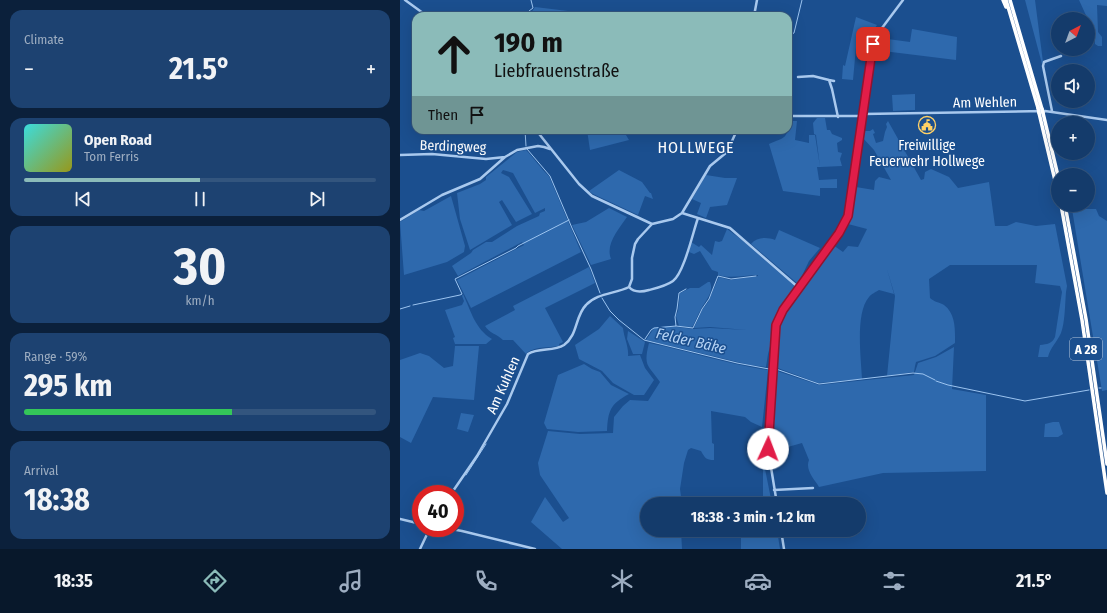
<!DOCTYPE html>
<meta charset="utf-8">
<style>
:root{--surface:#143b6b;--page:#1d4271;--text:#f1f3f6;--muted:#9dadc1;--line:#33557e;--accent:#8bbbb9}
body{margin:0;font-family:"Fira Sans Condensed",sans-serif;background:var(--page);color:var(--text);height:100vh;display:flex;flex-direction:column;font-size:15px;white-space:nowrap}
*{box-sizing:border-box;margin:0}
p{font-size:13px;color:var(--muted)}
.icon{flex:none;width:22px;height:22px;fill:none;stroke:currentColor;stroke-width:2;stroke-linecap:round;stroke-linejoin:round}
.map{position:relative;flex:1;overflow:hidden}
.panel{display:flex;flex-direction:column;gap:10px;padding:10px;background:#0b203b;width:400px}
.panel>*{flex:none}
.top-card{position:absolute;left:12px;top:12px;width:380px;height:122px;border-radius:12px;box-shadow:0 4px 16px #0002,0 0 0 1px var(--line);background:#8bbbb9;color:#111;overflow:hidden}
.needle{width:26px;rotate:41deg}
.controls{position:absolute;left:651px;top:12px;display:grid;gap:8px}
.controls a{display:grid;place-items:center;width:44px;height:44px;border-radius:50%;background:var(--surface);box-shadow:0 4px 16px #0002,0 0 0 1px var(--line);font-size:20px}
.speed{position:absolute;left:12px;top:485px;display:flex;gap:8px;font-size:20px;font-weight:700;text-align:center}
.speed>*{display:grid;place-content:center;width:52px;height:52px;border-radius:50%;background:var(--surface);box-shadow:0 4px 16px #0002,0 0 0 1px var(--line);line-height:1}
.speed .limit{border:6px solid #d22;background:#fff;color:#111}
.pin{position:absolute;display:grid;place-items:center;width:34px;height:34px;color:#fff;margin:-17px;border-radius:8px;box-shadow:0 2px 6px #0006}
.me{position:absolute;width:44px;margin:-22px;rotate:2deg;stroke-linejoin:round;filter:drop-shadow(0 0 3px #0008)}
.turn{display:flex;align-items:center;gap:14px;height:84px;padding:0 16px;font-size:18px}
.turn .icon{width:52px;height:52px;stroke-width:2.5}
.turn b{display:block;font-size:28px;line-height:34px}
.then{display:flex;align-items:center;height:38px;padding:0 16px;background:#0003;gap:8px;font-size:15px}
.big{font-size:30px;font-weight:700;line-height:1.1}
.panel .card{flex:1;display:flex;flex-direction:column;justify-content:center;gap:6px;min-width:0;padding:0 14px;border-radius:12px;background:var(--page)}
.panel .dial{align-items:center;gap:0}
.dial b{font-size:52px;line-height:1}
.song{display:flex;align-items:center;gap:12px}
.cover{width:48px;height:48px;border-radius:6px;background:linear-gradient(135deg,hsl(180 70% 55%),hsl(60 70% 35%))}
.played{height:4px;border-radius:2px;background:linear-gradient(90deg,var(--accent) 50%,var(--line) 50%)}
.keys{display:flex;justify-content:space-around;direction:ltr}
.heat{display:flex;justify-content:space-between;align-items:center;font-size:22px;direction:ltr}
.charge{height:6px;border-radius:3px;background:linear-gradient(90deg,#34c759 59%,var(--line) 0)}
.trip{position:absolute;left:240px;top:497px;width:226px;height:40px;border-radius:20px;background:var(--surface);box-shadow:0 4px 16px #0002,0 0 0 1px var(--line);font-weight:700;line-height:40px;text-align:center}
.tab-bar{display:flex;height:64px;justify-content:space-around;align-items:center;background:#08182b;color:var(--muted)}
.tab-bar .icon{width:28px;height:28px}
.tab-bar .current{color:var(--accent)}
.tab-bar b{font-size:18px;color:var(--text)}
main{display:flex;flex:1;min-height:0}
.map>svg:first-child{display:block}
.green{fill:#2e69ad}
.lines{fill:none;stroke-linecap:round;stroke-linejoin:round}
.stream{stroke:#9cc4f0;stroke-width:1}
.minor{stroke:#a9c9ee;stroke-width:2.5}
.highway{stroke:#fff;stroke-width:3.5}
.highway-bridge{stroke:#fff;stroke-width:3.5}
.route-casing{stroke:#92132f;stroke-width:10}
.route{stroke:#e11d48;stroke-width:7}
.labels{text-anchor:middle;stroke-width:3;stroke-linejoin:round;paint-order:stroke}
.shield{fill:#1b4f8f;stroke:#bbcadd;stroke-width:1}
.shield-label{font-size:13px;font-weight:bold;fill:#fff}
.street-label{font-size:14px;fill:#fff;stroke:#1b4f8f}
.poi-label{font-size:14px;fill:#fff;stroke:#1b4f8f}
.water-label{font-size:15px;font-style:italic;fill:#b5d3f5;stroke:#1b4f8f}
.quarter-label{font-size:16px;letter-spacing:1px;fill:#fff;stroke:#1b4f8f}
</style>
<main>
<section class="panel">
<div class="card"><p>Climate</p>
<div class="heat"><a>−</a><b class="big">21.5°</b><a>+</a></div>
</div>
<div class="card">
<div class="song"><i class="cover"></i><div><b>Open Road</b><p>Tom Ferris</p></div></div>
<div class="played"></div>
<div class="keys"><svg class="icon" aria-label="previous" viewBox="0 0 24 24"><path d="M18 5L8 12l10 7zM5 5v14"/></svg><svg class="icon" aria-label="pause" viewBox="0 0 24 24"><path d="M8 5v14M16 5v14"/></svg><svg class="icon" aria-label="next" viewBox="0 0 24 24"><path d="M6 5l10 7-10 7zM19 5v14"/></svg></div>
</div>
<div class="card dial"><b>30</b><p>km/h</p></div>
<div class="card"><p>Range · 59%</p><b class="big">295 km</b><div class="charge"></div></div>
<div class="card"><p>Arrival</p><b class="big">18:38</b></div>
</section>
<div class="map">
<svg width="707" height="549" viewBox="0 0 707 549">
<rect width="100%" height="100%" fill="#1b4f8f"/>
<!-- green -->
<path class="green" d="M625 0H635L643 62 642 64Z
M679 0H707V6L697 5 698 32 702 37V46H698L695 44V35Z
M135 7 168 11 173 15V16H129Z
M456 17 477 25 470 35 469 39 457 36 453 80 442 79 443 65 445 66Z
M512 29 557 37 556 60 475 50 480 38 510 42Z
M515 94V110L493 111 492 95Z
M417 118H425L427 130H430L432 134 442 138V140L437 143 438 152 442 153 440 159 442 166 420 167 416 135 414 134 413 123Z
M388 121H397L395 140 409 143V135H415L420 167H417L419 180 437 179V188H420V196L383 191 369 144C385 137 388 139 388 121Z
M488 121 521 180 524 179 525 172 531 169 549 177 558 188 589 182 595 226H607L616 222 636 226 655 224 667 286 666 292C665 304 665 323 661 333 657 342 650 348 648 357H638L640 345C647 344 652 344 655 337L662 292 660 286 635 283 637 265H550L529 279 530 298C534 302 539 302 544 305 556 314 555 330 555 343L535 356 516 362 515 366 514 372 487 376 495 296 487 269 494 294 479 290C476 292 471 294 469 297 455 313 461 358 462 379L418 383 375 367 378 327 381 318 404 284 433 245 443 252 448 246 458 247 467 229 448 224 452 210 456 187 474 190 475 181 479 177 491 180 474 150 461 136 462 131H470L473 129 475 133 473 134 476 143 483 141 485 132 487 127 486 124Z
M187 130H223L229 140 190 150Z
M126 150C134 158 140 168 149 176L181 252 71 308 57 280 124 245 122 242 58 276 52 266 71 253 73 250 86 242H92L117 226 139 216 140 213 145 211V208L135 213 113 173 103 170 101 173 109 177 132 214 116 222 102 200 99 202 112 225 70 250 60 219 57 193 80 184 86 180V177L117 152Z
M219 170 242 182 250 193H251L253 199 245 196 238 215 193 194 189 191Z
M306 175 325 178H337L327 205 310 207 306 218 297 214 301 203 292 199Z
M51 196 65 246 64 252 47 262 4 275 0 222 19 210 24 211Z
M209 208 227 217C219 229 205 244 211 259L191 265 172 225 186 222Z
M672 209H696L699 216 707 221V390L702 391Z
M327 229 342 240 396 287 377 313 372 324 371 343 368 354 366 367 350 365 246 340 254 328 269 326 293 329 310 328 347 330 310 327 294 328 302 310 308 302 319 277 330 280 358 276V275C344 275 332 279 318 275V272L312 270 300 251 294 254 289 252 291 242 299 247 301 245 312 255 315 241 319 242 322 241Z
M379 230 420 248 409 261 398 284 351 244C357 237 367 237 375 240Z
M189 267 195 283 145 308 163 342 159 344V346C149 348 133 346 126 354L113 340H103C97 334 89 333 85 326L115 310 113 306Z
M308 282H310C314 292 306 300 301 309 298 314 296 320 293 326L291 327 279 326 276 316 278 311 280 293 290 288H299Z
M63 294C71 311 75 329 92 339L86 344H55L53 338 55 337 45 310 62 305 64 301 62 296Z
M210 316 223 328C224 338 229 347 228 356L240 355 245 368 254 380 244 395H234L213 383 202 371 179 359 175 345 199 329Z
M228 331 245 342 242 354H233L227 339Z
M249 343C288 351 327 364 368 370L362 427 351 422 345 417 311 411 312 443 314 444V460C306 460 305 458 301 451L291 448 288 450 284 463 280 489 282 504H247V530H281L282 549H162L131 522 145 497 163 522 169 518 140 475 138 463 148 431 180 434 213 433 214 417 223 406 230 400 248 401 260 382C248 364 243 367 249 343Z
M55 346H79L74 400 33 397 11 443 0 437V360L20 353 29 356 44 368 53 366Z
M554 347 552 389 586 395V471L483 473 419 487C414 479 405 470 409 460L402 443 370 452 374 392 377 371 419 385 514 375 518 363 536 357Z
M184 364 192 369 200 372 211 385 229 394C210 404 208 411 207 431L178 432 147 429 144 423 158 375Z
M61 413 74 415 68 432 57 429Z
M653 422H659L663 434 658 437H644L645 424Z
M363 466 365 469 372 504H363Z
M339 530H377L380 549H341V536Z"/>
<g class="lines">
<!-- stream -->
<path class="stream" d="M127 16 129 11 133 8 131 0
M388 36 394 33 402 0
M125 130 126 146
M127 149 150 176 172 228 191 269 200 293
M202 298 210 311 219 320 244 340 337 363 369 369
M13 305 60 295 62 294 55 279 116 248 118 246 169 220
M0 309 10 306
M276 326 293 328 302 309 309 299 318 276 331 279 356 276
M245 339 251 330 254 328 276 326 275 317 277 309 279 293 286 289
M376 369 419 384 513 373 523 374 535 380
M536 381 548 385 625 401 689 390
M699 388H701
M66 475 86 444"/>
<!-- minor -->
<path class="minor" d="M5 0 27 16
M354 16 357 0
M398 77 413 76 429 80 432 89 438 117
M429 80 434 81
M652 111 643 66 644 62 661 56
M463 114 645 111 707 120
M388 116H463
M136 130 179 184 192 196 252 224
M0 155 32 154 86 159 105 157
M282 213 330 228 399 288
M0 220 42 195 80 179 105 157 117 150 138 146 144 147 150 149
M229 287 232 279V258L235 244 238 239 252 224 273 219 282 213 310 166 327 152 337 130
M229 287C234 293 242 292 249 290 257 288 266 286 273 281 284 273 293 232 298 218
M374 490 413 488
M51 494 77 456 107 404 128 354C139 347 153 352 164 345 178 335 175 316 186 305 197 293 215 294 229 287
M377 504 368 449 376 325 381 314 447 220 450 211 473 44 479 32 503 0
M0 519 21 524
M46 528 62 531 135 549
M381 530 384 549
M20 549 30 528"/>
<!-- highway -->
<path class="highway" d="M603 0 606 7
M606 0 638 108
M610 0 642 109
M639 113 658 193
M643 113 658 176
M661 205 682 320 707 493
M665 205 686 319 707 464"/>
<!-- highway-bridge -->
<path class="highway-bridge" d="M638 108 639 113
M642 109 643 113"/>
</g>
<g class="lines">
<!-- route casing -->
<g class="route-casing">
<path id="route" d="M368 449 376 325 383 310 439 233 448 216 473 44"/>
</g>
<!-- route -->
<use href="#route" class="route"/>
</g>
<!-- icons -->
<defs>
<g id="civic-ring" transform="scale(0.9)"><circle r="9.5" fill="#1b4f8f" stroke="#ffd166" stroke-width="1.5"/><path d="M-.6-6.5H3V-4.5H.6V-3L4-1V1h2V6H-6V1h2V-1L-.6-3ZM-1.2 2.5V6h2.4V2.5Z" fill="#ffd166"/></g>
</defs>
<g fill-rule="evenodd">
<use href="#civic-ring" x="527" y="125"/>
</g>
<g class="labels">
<!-- shield labels -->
<rect class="shield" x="670" y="338" width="32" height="22" rx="3"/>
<g class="shield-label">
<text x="686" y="354">A 28</text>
</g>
<!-- street labels -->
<g class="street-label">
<text transform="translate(585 102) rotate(-1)" y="5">Am Wehlen</text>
<text transform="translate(53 146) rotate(2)" y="5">Berdingweg</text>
<text transform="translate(103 385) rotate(-66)" y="5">Am Kuhlen</text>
</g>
<!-- poi labels -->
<g class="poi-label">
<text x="527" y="150">Freiwillige<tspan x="527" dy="16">Feuerwehr Hollwege</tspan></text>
</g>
<!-- water labels -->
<g class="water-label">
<text transform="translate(291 341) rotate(13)" y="5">Felder Bäke</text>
</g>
<!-- quarter labels -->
<g class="quarter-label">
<text x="296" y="153">HOLLWEGE</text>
</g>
</g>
</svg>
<div class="controls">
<a><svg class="needle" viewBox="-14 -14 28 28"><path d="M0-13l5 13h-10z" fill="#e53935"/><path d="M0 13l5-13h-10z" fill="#9dadc1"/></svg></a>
<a><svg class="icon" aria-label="sound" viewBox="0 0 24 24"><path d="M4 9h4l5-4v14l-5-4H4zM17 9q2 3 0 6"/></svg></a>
<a>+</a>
<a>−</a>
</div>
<div class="speed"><div class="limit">40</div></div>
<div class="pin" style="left:473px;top:44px;background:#d93025"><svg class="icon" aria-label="arrive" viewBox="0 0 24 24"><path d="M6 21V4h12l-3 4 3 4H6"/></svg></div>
<svg class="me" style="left:368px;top:449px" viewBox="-20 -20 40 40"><circle r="19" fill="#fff"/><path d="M0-13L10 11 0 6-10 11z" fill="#e11d48"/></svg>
<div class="trip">18:38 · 3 min · 1.2 km</div>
<div class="top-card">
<div class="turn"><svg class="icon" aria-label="ahead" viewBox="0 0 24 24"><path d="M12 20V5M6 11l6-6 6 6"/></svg><div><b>190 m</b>Liebfrauenstraße</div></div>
<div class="then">Then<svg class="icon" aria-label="arrive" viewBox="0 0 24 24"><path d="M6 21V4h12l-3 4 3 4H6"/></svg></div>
</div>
</div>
</main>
<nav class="tab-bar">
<b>18:35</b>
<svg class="icon current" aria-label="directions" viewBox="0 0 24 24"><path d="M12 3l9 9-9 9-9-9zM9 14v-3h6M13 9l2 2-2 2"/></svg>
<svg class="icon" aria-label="music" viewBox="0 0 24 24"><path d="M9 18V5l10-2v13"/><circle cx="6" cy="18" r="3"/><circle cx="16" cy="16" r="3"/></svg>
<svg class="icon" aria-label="phone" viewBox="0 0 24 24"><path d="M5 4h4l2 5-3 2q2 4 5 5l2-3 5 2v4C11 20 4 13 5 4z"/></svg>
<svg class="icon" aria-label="climate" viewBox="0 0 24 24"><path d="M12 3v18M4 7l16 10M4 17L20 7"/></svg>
<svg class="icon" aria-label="car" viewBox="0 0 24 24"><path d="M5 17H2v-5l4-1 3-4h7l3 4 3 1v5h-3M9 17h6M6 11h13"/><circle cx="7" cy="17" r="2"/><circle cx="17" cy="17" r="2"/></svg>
<svg class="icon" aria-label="filters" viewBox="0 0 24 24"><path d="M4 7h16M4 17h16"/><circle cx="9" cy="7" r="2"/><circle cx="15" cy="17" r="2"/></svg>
<b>21.5°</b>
</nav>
